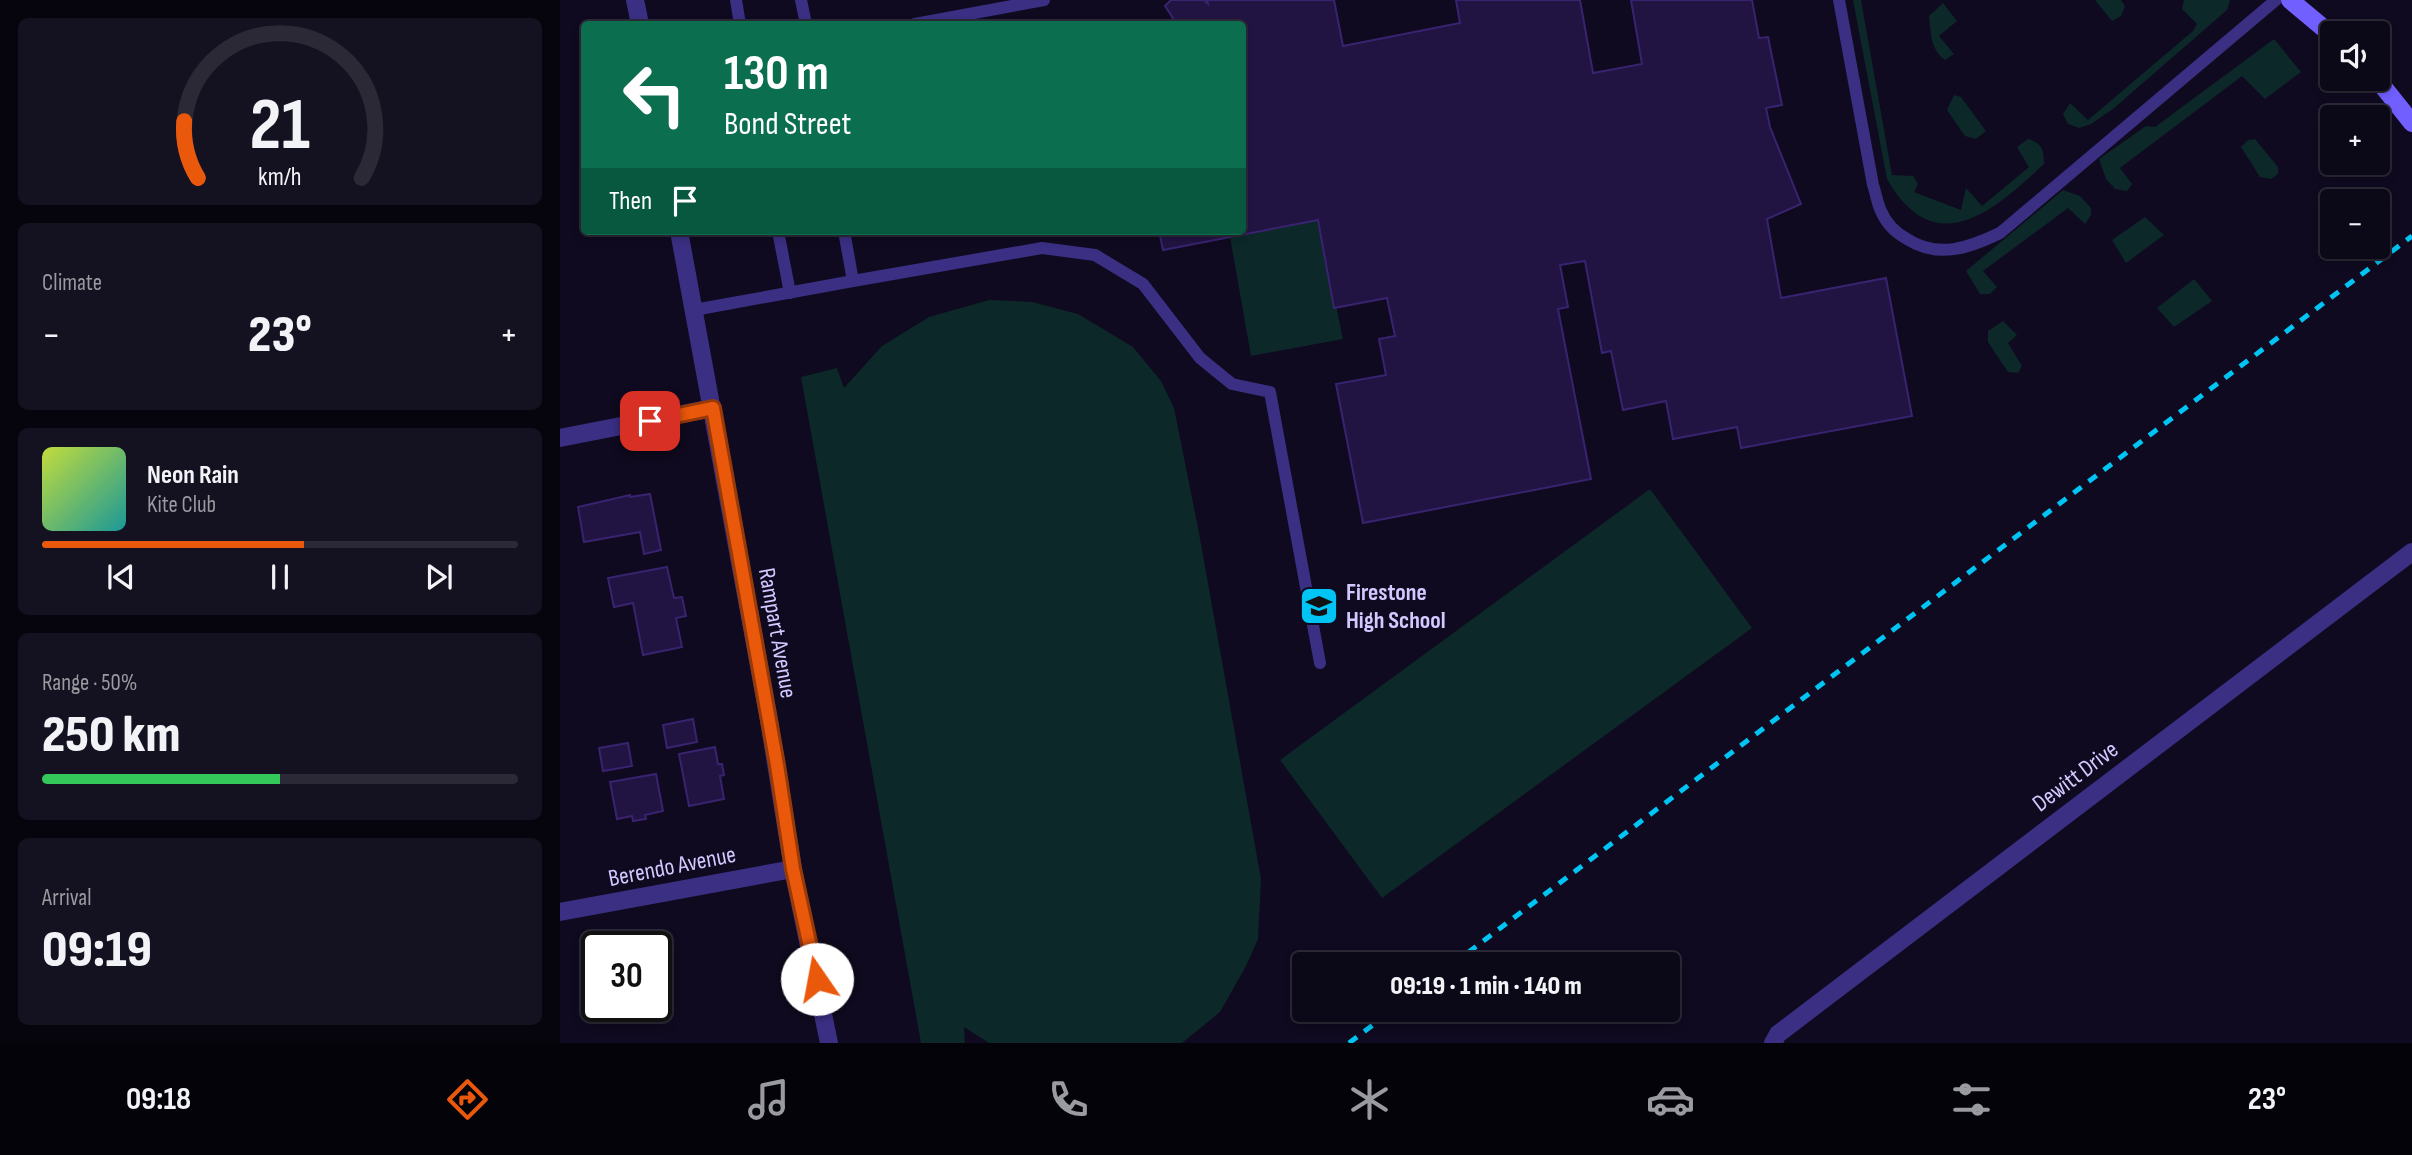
<!DOCTYPE html>
<meta charset="utf-8">
<style>
:root{--surface:#0b0817;--page:#141120;--text:#f1f3f6;--muted:#9a9aa1;--line:#2b2936;--accent:#ea580c}
body{margin:0;font-family:"Sofia Sans Condensed",sans-serif;background:var(--page);color:var(--text);height:100vh;display:flex;flex-direction:column;font-size:26px;white-space:nowrap}
*{box-sizing:border-box;margin:0}
p{font-size:23px;color:var(--muted)}
.icon{flex:none;width:38px;height:38px;fill:none;stroke:currentColor;stroke-width:2;stroke-linecap:round;stroke-linejoin:round}
.map{position:relative;flex:1;overflow:hidden}
.details{display:flex;flex-direction:column;gap:18px;padding:18px;background:#06040d;width:560px}
.details>*{flex:none}
.hud{position:absolute;left:21px;top:21px;width:665px;height:214px;border-radius:7px;box-shadow:0 4px 10px #0003,0 0 0 2px var(--line);background:#0b6e4f;color:#fff;overflow:hidden}
.buttons{position:absolute;left:1760px;top:21px;display:grid;gap:14px}
.buttons a{display:grid;place-items:center;width:70px;height:70px;border-radius:7px;background:var(--surface);box-shadow:0 4px 10px #0003,0 0 0 2px var(--line);font-size:35px}
.speed{position:absolute;left:21px;top:931px;display:flex;gap:14px;font-size:35px;font-weight:700;text-align:center}
.speed>*{display:grid;place-content:center;width:91px;height:91px;border-radius:50%;background:var(--surface);box-shadow:0 4px 10px #0003,0 0 0 2px var(--line);line-height:1}
.speed .limit{border:4px solid #111;border-radius:10px;background:#fff;color:#111}
.pin{position:absolute;display:grid;place-items:center;width:60px;height:60px;color:#fff;margin:-30px;border-radius:14px;box-shadow:0 4px 10px #0006}
.me{position:absolute;width:77px;margin:-38px;rotate:348deg;stroke-linejoin:round;filter:drop-shadow(0 0 5px #0008)}
.turn{display:flex;align-items:center;gap:24px;height:147px;padding:0 28px;font-size:32px}
.turn .icon{width:91px;height:91px;stroke-width:2.5}
.turn b{display:block;font-size:49px;line-height:60px}
.then{display:flex;align-items:center;height:66px;padding:0 28px;background:#0003;gap:14px;font-size:26px}
.big{font-size:52px;font-weight:800;line-height:1.1}
.details .tile{flex:1;display:flex;flex-direction:column;justify-content:center;gap:10px;min-width:0;padding:0 24px;border-radius:10px;background:var(--page)}
.details .dial{align-items:center;gap:0}
.dial svg{height:182px;overflow:visible;fill:none;stroke:var(--line);stroke-width:7;stroke-linecap:round;text-anchor:middle}
.dial text{fill:var(--text);stroke:none}
.song{display:flex;align-items:center;gap:21px}
.cover{width:84px;height:84px;border-radius:10px;background:linear-gradient(135deg,hsl(70 70% 55%),hsl(180 70% 35%))}
.played{height:7px;border-radius:4px;background:linear-gradient(90deg,var(--accent) 55%,var(--line) 55%)}
.keys{display:flex;justify-content:space-around;direction:ltr}
.heat{display:flex;justify-content:space-between;align-items:center;font-size:38px;direction:ltr}
.charge{height:10px;border-radius:5px;background:linear-gradient(90deg,#34c759 50%,var(--line) 0)}
.trip{position:absolute;left:732px;top:952px;width:388px;height:70px;border-radius:7px;background:var(--surface);box-shadow:0 4px 10px #0003,0 0 0 2px var(--line);font-weight:800;line-height:70px;text-align:center}
.tabs{display:flex;height:112px;justify-content:space-around;align-items:center;background:#040309;color:var(--muted)}
.tabs .icon{width:49px;height:49px}
.tabs .on{color:var(--accent)}
.tabs b{font-size:32px;color:var(--text)}
main{display:flex;flex:1;min-height:0}
.map>svg:first-child{display:block}
.green{fill:#0c2829}
.building{fill:#211442;stroke:#392370;stroke-width:2}
.lines{fill:none;stroke-linecap:round;stroke-linejoin:round}
.lane{stroke:#3a2f83;stroke-width:12}
.street{stroke:#3a2f83;stroke-width:18}
.secondary{stroke:#715fff;stroke-width:18}
.rail{stroke:#00c4f3;stroke-width:5;stroke-dasharray:10 9;stroke-linecap:butt}
.route-casing{stroke:#983908;stroke-width:18}
.route{stroke:#ea580c;stroke-width:12}
.labels{text-anchor:middle;stroke-width:5;stroke-linejoin:round;paint-order:stroke}
.poi-label{font-size:24px;font-weight:bold;fill:#d3c8ff;stroke:#0f0a1f;text-anchor:start}
.street-label{font-size:24px;fill:#d3c8ff;stroke:#0f0a1f}
</style>
<main>
<section class="details">
<div class="tile dial"><svg viewBox="0 0 100 80">
<path d="M14 69A42 42 0 1 1 86 69"/>
<path d="M14 69A42 42 0 0 1 8 44" stroke="#ea580c"/>
<text x="50" y="56" font-size="32" font-weight="700">21</text>
<text x="50" y="72" font-size="11">km/h</text>
</svg></div>
<div class="tile"><p>Climate</p>
<div class="heat"><a>−</a><b class="big">23°</b><a>+</a></div>
</div>
<div class="tile">
<div class="song"><i class="cover"></i><div><b>Neon Rain</b><p>Kite Club</p></div></div>
<div class="played"></div>
<div class="keys"><svg class="icon" aria-label="previous" viewBox="0 0 24 24"><path d="M18 5L8 12l10 7zM5 5v14"/></svg><svg class="icon" aria-label="pause" viewBox="0 0 24 24"><path d="M8 5v14M16 5v14"/></svg><svg class="icon" aria-label="next" viewBox="0 0 24 24"><path d="M6 5l10 7-10 7zM19 5v14"/></svg></div>
</div>
<div class="tile"><p>Range · 50%</p><b class="big">250 km</b><div class="charge"></div></div>
<div class="tile"><p>Arrival</p><b class="big">09:19</b></div>
</section>
<div class="map">
<svg width="1852" height="1043" viewBox="0 0 1852 1043">
<rect width="100%" height="100%" fill="#0f0a1f"/>
<!-- green -->
<path class="green" d="M1293 0H1301L1332 175 1353 176 1358 184 1354 192 1401 210 1406 188 1422 206 1469 167 1457 147 1468 139C1482 143 1484 150 1484 164 1434 211 1375 263 1327 179Z
M1535 0H1561L1565 6 1561 16 1552 21Z
M1624 0H1670L1667 10 1553 109 1531 124 1519 128 1508 124 1503 114 1510 103 1528 120 1633 31 1637 24 1622 9Z
M1383 3 1397 21 1379 36 1394 54 1385 60C1370 49 1371 33 1369 16Z
M1714 39 1741 72 1705 99 1682 76 1560 168 1572 184 1567 191 1555 189 1546 179 1539 159 1586 126 1595 127Z
M1394 95 1401 97 1426 131 1416 139 1405 136 1387 110Z
M1695 139 1718 167V174L1711 179 1700 177 1681 147 1688 140Z
M1503 190 1520 196 1531 208V215L1525 224 1508 208 1423 271 1437 287 1430 294H1420L1406 271Z
M1585 217 1604 235 1566 263 1552 240Z
M758 220 783 339 691 356 670 237Z
M1634 279 1652 301 1614 327 1597 308Z
M429 300 472 302 518 314 573 347 601 381 614 408 639 533 701 879 698 939 686 966 660 1012 622 1043H429L404 1027 405 1043H361L241 377 277 368 284 388 322 346 369 317Z
M1443 321 1457 335 1448 343 1462 366 1458 373 1448 372 1428 342V331Z
M1090 489 1192 628 822 898 720 760Z"/>
<!-- building -->
<path class="building" d="M611 0H644L648 4 647 0H774L783 46 900 23 896 0H1020L1033 73 1082 64 1071 0H1192L1199 38 1208 37 1222 105 1206 108 1210 127 1241 204 1207 219 1221 298 1326 278 1352 416 1181 448 1177 427 1113 439 1106 401 1063 410 1051 351 1042 353 1025 261 1000 265 1008 307 998 309 1031 479 803 523 776 384 826 375 819 339 835 336 827 298 774 308 758 220 603 250 599 231H682V24H607L616 23 605 6Z
M90 494 101 550 84 554 80 532 24 542 18 507 70 495V497Z
M107 567 114 598 122 597 126 616 116 618 122 647 83 655 73 603 54 607 48 578Z
M133 719 137 742 107 748 103 725Z
M68 743 72 766 43 771 39 748Z
M155 747 158 764H162L164 775 160 776 164 799 129 806 119 754Z
M96 774 103 811 85 815 86 819 73 821 72 816 57 819 50 782Z"/>
<g class="lines">
<!-- lane -->
<path class="lane" d="M176 0 180 24
M241 0 246 24
M1279 0 1313 185C1316 193 1317 203 1321 211 1326 223 1336 233 1347 239 1378 259 1409 248 1440 233L1716 0
M355 24 484 0
M218 231 230 293
M293 281 482 248 535 255 583 284 640 358 672 384 710 392 760 663
M134 310 293 281 284 231"/>
<!-- street -->
<path class="street" d="M75 0 80 24
M119 231 209 720 233 869 269 1043
M0 438 153 408
M0 912 233 869
M1213 1043 1218 1034 1852 552"/>
<!-- secondary -->
<path class="secondary" d="M1730 0 1773 36
M1817 79 1852 123"/>
<!-- rail -->
<path class="rail" d="M893 964 1852 236
M789 1043 833 1010"/>
</g>
<g class="lines">
<!-- route casing -->
<g class="route-casing">
<path id="route" d="M90 421 153 408 217 765 233 869 257 979"/>
</g>
<!-- route -->
<use href="#route" class="route"/>
</g>
<!-- icons -->
<defs>
<g id="school-square" transform="scale(2.0125)"><rect x="-9" y="-9" width="18" height="18" rx="4" fill="#00c4f3" stroke="#0f0a1f"/><path d="M0-5L7-2L0 1L-7-2ZM-4 1L0 2.5L4 1V4Q0 6-4 4Z" fill="#111"/></g>
</defs>
<g fill-rule="evenodd">
<use href="#school-square" x="759" y="606"/>
</g>
<g class="labels">
<!-- poi labels -->
<g class="poi-label">
<text x="786" y="600">Firestone<tspan x="786" dy="28">High School</tspan></text>
</g>
<!-- street labels -->
<g class="street-label">
<text transform="translate(218 633) rotate(80)" y="8">Rampart Avenue</text>
<text transform="translate(1515 776) rotate(-37)" y="8">Dewitt Drive</text>
<text transform="translate(112 866) rotate(-11)" y="8">Berendo Avenue</text>
</g>
</g>
</svg>
<div class="buttons">
<a><svg class="icon" aria-label="sound" viewBox="0 0 24 24"><path d="M4 9h4l5-4v14l-5-4H4zM17 9q2 3 0 6"/></svg></a>
<a>+</a>
<a>−</a>
</div>
<div class="speed"><div class="limit">30</div></div>
<div class="pin" style="left:90px;top:421px;background:#d93025"><svg class="icon" aria-label="arrive" viewBox="0 0 24 24"><path d="M6 21V4h12l-3 4 3 4H6"/></svg></div>
<svg class="me" style="left:257px;top:979px" viewBox="-20 -20 40 40"><circle r="19" fill="#fff"/><path d="M0-13L10 11 0 6-10 11z" fill="#ea580c"/></svg>
<div class="trip">09:19 · 1 min · 140 m</div>
<div class="hud">
<div class="turn"><svg class="icon" aria-label="left" viewBox="0 0 24 24"><path d="M17 20v-9H6M10 6l-5 5 5 5"/></svg><div><b>130 m</b>Bond Street</div></div>
<div class="then">Then<svg class="icon" aria-label="arrive" viewBox="0 0 24 24"><path d="M6 21V4h12l-3 4 3 4H6"/></svg></div>
</div>
</div>
</main>
<nav class="tabs">
<b>09:18</b>
<svg class="icon on" aria-label="directions" viewBox="0 0 24 24"><path d="M12 3l9 9-9 9-9-9zM9 14v-3h6M13 9l2 2-2 2"/></svg>
<svg class="icon" aria-label="music" viewBox="0 0 24 24"><path d="M9 18V5l10-2v13"/><circle cx="6" cy="18" r="3"/><circle cx="16" cy="16" r="3"/></svg>
<svg class="icon" aria-label="phone" viewBox="0 0 24 24"><path d="M5 4h4l2 5-3 2q2 4 5 5l2-3 5 2v4C11 20 4 13 5 4z"/></svg>
<svg class="icon" aria-label="climate" viewBox="0 0 24 24"><path d="M12 3v18M4 7l16 10M4 17L20 7"/></svg>
<svg class="icon" aria-label="car" viewBox="0 0 24 24"><path d="M5 17H2v-5l4-1 3-4h7l3 4 3 1v5h-3M9 17h6M6 11h13"/><circle cx="7" cy="17" r="2"/><circle cx="17" cy="17" r="2"/></svg>
<svg class="icon" aria-label="filters" viewBox="0 0 24 24"><path d="M4 7h16M4 17h16"/><circle cx="9" cy="7" r="2"/><circle cx="15" cy="17" r="2"/></svg>
<b>23°</b>
</nav>
